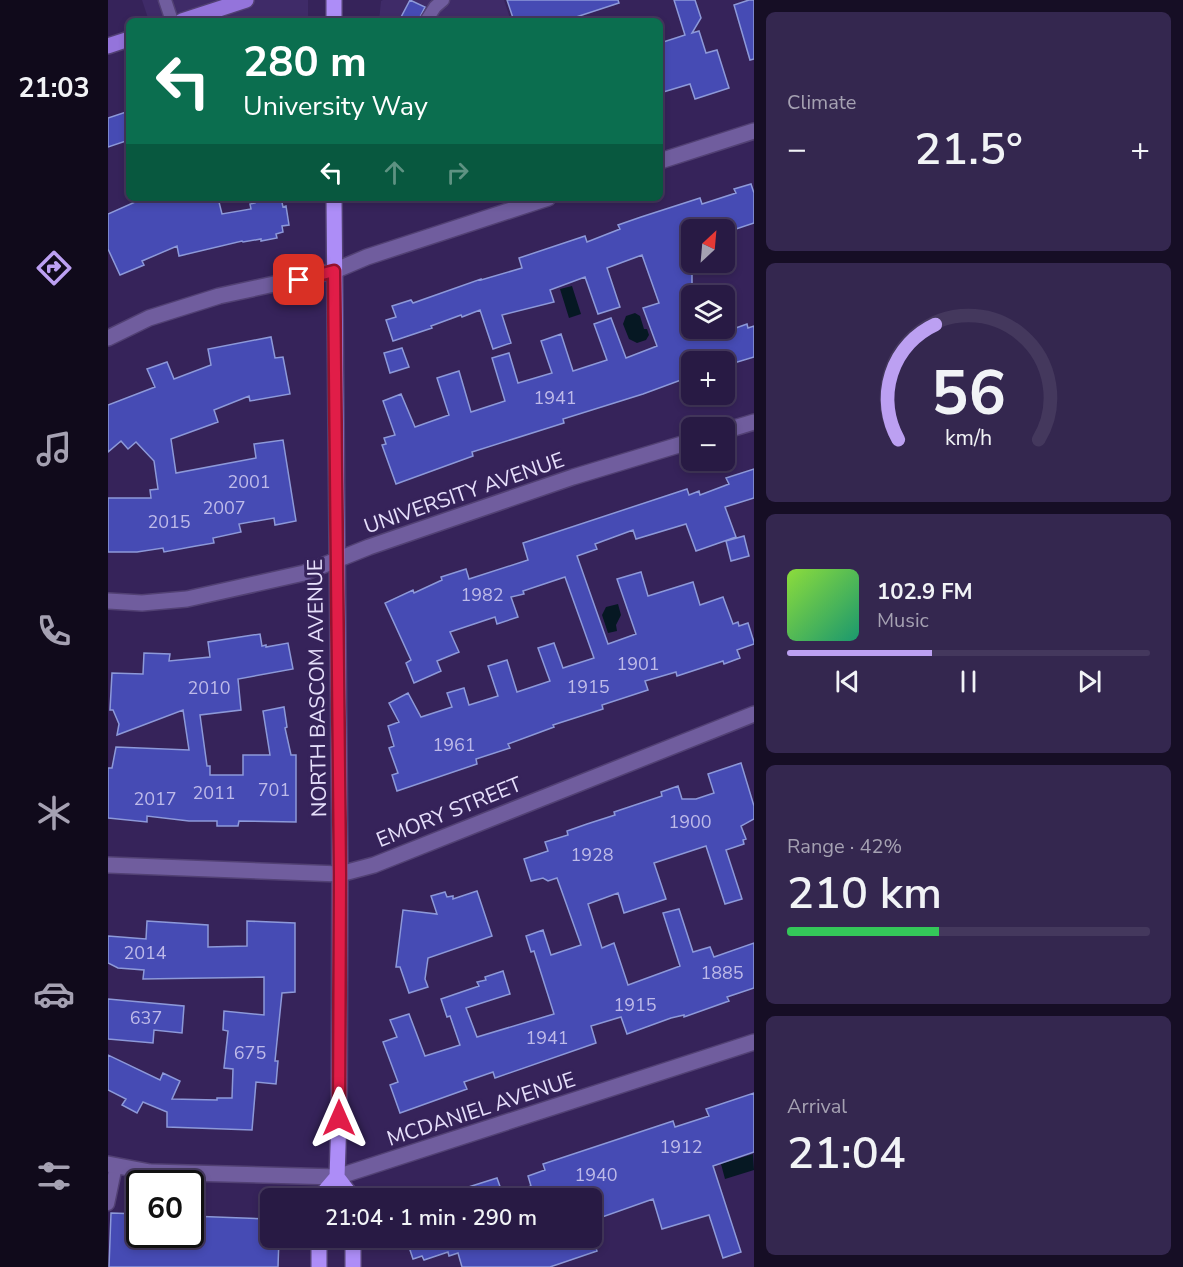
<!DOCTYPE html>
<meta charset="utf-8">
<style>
:root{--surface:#281a44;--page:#34274f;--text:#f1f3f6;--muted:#a5a1b2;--line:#44385d;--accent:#bca0f2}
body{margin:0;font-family:"Nunito Sans",sans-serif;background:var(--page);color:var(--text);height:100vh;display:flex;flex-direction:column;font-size:22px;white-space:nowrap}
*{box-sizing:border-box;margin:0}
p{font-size:20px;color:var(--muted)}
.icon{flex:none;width:33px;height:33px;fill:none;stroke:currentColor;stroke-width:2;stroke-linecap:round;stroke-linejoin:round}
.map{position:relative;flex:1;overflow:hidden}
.details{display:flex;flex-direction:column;gap:12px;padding:12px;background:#160e25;width:429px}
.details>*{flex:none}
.banner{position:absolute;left:18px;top:18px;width:537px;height:183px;border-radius:9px;box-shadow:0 3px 9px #0003,0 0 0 2px var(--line);background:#0b6e4f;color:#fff;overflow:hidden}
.needle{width:39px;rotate:26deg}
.buttons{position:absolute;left:573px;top:219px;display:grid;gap:12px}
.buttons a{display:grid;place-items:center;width:54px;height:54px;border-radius:9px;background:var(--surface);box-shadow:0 3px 9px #0003,0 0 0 2px var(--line);font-size:30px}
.speed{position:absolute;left:18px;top:1170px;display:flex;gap:12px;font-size:30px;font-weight:700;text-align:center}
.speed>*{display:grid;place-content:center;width:78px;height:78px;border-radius:50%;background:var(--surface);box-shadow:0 3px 9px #0003,0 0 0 2px var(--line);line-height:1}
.speed .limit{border:3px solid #111;border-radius:9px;background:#fff;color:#111}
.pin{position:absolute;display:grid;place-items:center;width:51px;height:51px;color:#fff;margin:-26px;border-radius:12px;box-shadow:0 3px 9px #0006}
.me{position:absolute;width:66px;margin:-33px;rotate:0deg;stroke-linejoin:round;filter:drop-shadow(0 0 4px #0008)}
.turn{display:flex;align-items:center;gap:21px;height:126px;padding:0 18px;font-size:27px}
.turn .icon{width:78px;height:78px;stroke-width:2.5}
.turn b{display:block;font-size:42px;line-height:51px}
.lanes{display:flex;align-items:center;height:57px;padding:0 18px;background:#0003;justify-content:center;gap:30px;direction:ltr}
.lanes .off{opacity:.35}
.big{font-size:45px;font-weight:600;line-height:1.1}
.details .widget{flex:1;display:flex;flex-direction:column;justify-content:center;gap:9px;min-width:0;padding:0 21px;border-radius:9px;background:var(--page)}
.details .dial{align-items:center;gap:0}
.dial svg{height:156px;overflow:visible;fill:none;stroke:var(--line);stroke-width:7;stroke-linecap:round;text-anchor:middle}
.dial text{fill:var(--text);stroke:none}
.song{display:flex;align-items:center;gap:18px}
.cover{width:72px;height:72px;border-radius:9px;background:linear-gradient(135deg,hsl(90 70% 55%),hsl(160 70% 35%))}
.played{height:6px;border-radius:3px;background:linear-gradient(90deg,var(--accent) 40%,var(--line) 40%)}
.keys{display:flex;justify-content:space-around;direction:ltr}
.heat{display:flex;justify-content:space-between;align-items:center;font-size:33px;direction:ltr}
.charge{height:9px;border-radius:4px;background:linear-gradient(90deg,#34c759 42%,var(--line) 0)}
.trip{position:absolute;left:152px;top:1188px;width:342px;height:60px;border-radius:9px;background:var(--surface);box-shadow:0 3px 9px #0003,0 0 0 2px var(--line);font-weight:600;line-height:60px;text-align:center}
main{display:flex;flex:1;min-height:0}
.menu{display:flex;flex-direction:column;width:108px;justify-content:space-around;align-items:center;background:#100a1b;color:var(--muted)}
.menu .icon{width:42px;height:42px}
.menu .active{color:var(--accent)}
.menu b{font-size:27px;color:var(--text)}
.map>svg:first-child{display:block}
.built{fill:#3f2b68}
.water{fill:#061823}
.building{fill:#464bb4;stroke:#8d99d9;stroke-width:1.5}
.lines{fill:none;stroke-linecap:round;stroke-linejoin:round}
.service-casing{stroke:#524174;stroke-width:15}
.minor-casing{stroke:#524174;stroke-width:18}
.secondary-casing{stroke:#524174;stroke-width:18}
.primary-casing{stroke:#524174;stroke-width:18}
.service{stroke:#705d9e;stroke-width:12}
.minor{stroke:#705d9e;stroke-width:15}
.secondary{stroke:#9474db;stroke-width:15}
.primary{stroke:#ad8df7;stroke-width:15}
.route-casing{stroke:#92132f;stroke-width:15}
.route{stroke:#e11d48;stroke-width:10}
.labels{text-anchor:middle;stroke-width:6;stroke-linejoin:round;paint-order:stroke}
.number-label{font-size:18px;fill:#bebae9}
.street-label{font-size:21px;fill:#e6dffb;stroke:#36235a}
</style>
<main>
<nav class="menu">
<b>21:03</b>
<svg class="icon active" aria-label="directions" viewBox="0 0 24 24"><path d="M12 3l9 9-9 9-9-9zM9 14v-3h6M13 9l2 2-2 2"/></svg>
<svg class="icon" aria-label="music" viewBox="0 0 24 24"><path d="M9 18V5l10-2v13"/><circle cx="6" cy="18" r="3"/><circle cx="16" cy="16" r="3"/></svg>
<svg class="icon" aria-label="phone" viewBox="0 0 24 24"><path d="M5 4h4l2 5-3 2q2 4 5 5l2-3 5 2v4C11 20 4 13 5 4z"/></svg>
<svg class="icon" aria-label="climate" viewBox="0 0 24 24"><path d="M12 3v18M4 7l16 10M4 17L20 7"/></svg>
<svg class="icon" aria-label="car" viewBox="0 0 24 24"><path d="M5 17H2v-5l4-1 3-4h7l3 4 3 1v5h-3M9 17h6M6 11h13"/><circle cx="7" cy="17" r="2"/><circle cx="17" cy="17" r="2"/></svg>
<svg class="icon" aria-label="filters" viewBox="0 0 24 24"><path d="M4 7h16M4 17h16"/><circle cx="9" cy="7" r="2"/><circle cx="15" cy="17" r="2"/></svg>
</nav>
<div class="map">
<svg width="646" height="1267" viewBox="0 0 646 1267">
<rect width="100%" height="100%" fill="#36235a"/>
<!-- built -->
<path class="built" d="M34 0H200V21H41Z
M275 0H396L403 21H271L273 1Z"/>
<!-- water -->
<path class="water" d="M464 286 473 314 461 318 452 289Z
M527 313 532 316 536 329H539L541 335 538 340 529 343 521 339 515 324 518 316Z
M510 604 513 615 508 625 509 631 500 633 494 615 498 607Z
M645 1154 646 1170 617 1179 613 1164Z"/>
<!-- building -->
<path class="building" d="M302 0 317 7 310 21H291Z
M399 0H510L511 3 456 21H406Z
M566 0H587L593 18 584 33 591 31 598 53 609 50 621 88 587 99 582 84 552 93V43L577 35Z
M641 0H646V59L642 60 626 5Z
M21 111V140L0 147V118Z
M643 184 646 193V223L625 230H584V328L625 329 639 324 640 328 646 326V357L616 366V362H584V376L535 394 455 419 456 423 364 452 365 456 288 484 274 445 278 444 276 438 287 435 275 401 293 394 307 427 341 415 329 378 351 371 363 412 397 401 384 358 401 353 410 383 444 373 433 341 453 334 465 371 499 360 486 324 503 318 518 358 549 346 535 308 551 303 534 255 499 268 512 307 490 314 477 277 442 290 446 302 394 315 403 343 385 349 372 310 354 317 353 315 323 326 324 328 285 341 278 320 288 317 284 306 303 300 305 303 373 279V280L414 268 411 258 477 236 479 242 512 229 510 225 533 217 592 198 594 204 628 193 626 189Z
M36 198H110L114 214 143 209 142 204 147 203 146 198H173L175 207 178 206 181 225 174 226 175 232 168 234 169 238 153 241V239L135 242 134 241 71 256 69 246 34 261 36 265 12 275 0 249V214Z
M163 337 167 358 175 357 182 394 142 401 141 396 106 410 110 422 63 439 68 473 148 458 146 444 175 440 188 521 167 525 166 518 131 524 133 532 105 538 106 543 88 546 56 552 55 548 29 552H0V498H43L42 490 50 489 46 461 28 442 20 449 13 441 0 452V405L47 387 39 369 59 362 66 379 103 365 100 349Z
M294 348 301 367 282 373 276 353Z
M646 469V498L617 507 628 537 588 551 578 524 528 539 525 530 487 544 489 549 469 556 500 644 528 634 509 579 533 572 540 596 585 582 592 605 615 597 625 624 630 622 631 626 640 623 646 642V644L629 650 632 658 616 664 615 661 569 676 568 672 537 681 540 690 494 705 495 709 445 725 446 727 400 744 402 748 368 759 369 764 289 791 284 775 290 773 281 748 286 746 280 726 291 722 281 703 300 693 313 717 344 707 339 693 356 688 361 705 390 696 380 666 399 660 409 692 442 681 430 648 446 643 455 668 486 658 457 577 415 591 416 594 403 597 410 617 389 624 387 617 342 632 351 652 329 661 333 671 306 683 298 663 303 660 277 603 305 590 306 593 334 580 333 577 358 569 361 579 420 560 415 543 579 489 581 495 591 491 592 495 621 484 618 478Z
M636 536 641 556 623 561 618 541Z
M152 634 154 646 158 645V647L180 643 185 669 130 679 133 710 92 715 99 766H102V775H135V755H162L155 711 176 707 179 727 177 728 183 755H188V822L131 821 130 826H109V821H81L39 816V822L0 818V768H4L8 747 81 750 75 710 9 735 11 724 5 710H2L4 673 35 674 36 653 62 654 61 661 102 657 100 642Z
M633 763 646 806V819L633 826 638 839 635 840 636 844 618 850 634 899 617 904 598 846 546 863 558 899 516 913 510 893 480 904 494 948 506 943 520 985 572 966 555 913 571 909 585 952 602 947 606 957 646 943V988L619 997 621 1001 576 1017V1015L563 1018 519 1034 513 1017 483 1026 488 1043 387 1078 385 1072 356 1082 359 1089 292 1113 282 1085 290 1082 275 1042 289 1037 282 1020 301 1014 317 1056 352 1045 342 1016 339 1017 333 999 371 986 369 982 378 980 377 977 395 971 402 994 358 1008 369 1037 446 1014 426 951 423 952 418 936 435 930 443 955 473 945 449 878 440 881 435 878 423 881 416 859 440 851 437 842 460 835 459 831 479 824 507 815 506 812 554 796 553 792 570 786 574 799H588L606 793 600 774Z
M369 891 384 936 320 958 317 979 320 987 301 993 292 967H288L295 910 329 914 323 896 337 892 339 897 345 896V899Z
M39 921 100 925V947L139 946V921L187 923V992L174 993 167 1061H170L168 1084 148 1082 144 1130 59 1127V1112L35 1102 29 1113 14 1105 18 1099 0 1090V1055L52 1080 55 1073 72 1081 64 1099 109 1100V1098H124L125 1069 116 1068 120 1031 115 1030 116 1011 156 1015V977L35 979 36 970 10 968 0 963V936L38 939Z
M0 999 76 1006 74 1033 46 1030 45 1043 0 1039Z
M646 1093V1152L605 1166 633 1252 615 1258 601 1215 554 1229 545 1199 483 1221V1194L471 1198H335V1195L389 1178 395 1195 423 1186 420 1176 437 1170 435 1164 565 1121 567 1127 601 1116 598 1109Z
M3 1213 32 1214V1234H82V1216L162 1219V1238H171L170 1267H1Z
M298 1238H407L408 1243 425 1238H435L437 1247 466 1238H484L489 1251 442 1267H354L350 1253 341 1256 340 1252 316 1260 314 1256 305 1259Z"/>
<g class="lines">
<!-- service casing -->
<g class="service-casing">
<path id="service" d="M57 0 64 21
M318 21 327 7 335 0
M0 1204 8 1166"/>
</g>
<!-- minor casing -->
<g class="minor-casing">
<path id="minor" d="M552 161 646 131
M0 338 41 318 111 296 226 271 259 257 440 198
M616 431 646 422
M0 601 34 603 79 599 196 573 261 547 465 477 584 441
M0 865 232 874 266 865 646 714
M0 1164 42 1172 229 1177 646 1042"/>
</g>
<!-- secondary casing -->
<g class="secondary-casing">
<path id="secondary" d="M74 21 138 0
M0 46 21 39"/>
</g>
<!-- primary casing -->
<g class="primary-casing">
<path id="primary" d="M226 21V0
M229 1177 245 1198
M211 1198 229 1177 231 1118 232 874 226 198
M211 1238V1267
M245 1238V1267"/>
</g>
<!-- service -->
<use href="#service" class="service"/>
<!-- minor -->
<use href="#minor" class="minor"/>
<!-- secondary -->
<use href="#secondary" class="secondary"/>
<!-- primary -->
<use href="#primary" class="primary"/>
</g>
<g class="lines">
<!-- route casing -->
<g class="route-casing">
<path id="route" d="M191 280 226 271 232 874 231 1118"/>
</g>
<!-- route -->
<use href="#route" class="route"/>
</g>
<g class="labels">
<!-- number labels -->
<g class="number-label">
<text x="447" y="404">1941</text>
<text x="141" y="488">2001</text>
<text x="116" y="514">2007</text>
<text x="61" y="528">2015</text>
<text x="374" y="601">1982</text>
<text x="530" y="670">1901</text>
<text x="480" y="693">1915</text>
<text x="101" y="694">2010</text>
<text x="346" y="751">1961</text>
<text x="166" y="796">701</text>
<text x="106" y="799">2011</text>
<text x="47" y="805">2017</text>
<text x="582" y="828">1900</text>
<text x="484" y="861">1928</text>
<text x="37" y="959">2014</text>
<text x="614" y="979">1885</text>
<text x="527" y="1011">1915</text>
<text x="38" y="1024">637</text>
<text x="439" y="1044">1941</text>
<text x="142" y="1059">675</text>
<text x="573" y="1153">1912</text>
<text x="488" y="1181">1940</text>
</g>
<!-- street labels -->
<g class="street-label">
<text transform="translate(356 493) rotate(-19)" y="7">UNIVERSITY AVENUE</text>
<text transform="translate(209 688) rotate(-91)" y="7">NORTH BASCOM AVENUE</text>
<text transform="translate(341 812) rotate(-22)" y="7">EMORY STREET</text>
<text transform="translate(373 1109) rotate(-18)" y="7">MCDANIEL AVENUE</text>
</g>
</g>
</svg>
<div class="buttons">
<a><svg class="needle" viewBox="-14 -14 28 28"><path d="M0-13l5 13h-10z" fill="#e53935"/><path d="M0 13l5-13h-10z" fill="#a5a1b2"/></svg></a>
<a><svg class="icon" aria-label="layers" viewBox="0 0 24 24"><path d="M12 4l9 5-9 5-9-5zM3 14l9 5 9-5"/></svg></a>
<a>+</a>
<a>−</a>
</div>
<div class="speed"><div class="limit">60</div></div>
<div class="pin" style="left:191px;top:280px;background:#d93025"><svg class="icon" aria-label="arrive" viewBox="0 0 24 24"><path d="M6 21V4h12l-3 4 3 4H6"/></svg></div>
<svg class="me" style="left:231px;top:1118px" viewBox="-20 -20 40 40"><path d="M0-17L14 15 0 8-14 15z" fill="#e11d48" stroke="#fff" stroke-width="4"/></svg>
<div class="trip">21:04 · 1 min · 290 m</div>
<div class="banner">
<div class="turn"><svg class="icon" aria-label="left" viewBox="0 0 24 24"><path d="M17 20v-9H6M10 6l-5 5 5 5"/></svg><div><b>280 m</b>University Way</div></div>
<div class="lanes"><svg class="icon" aria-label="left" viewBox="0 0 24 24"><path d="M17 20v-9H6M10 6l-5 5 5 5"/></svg><svg class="icon off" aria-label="ahead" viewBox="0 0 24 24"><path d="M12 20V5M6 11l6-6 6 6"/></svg><svg class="icon off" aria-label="right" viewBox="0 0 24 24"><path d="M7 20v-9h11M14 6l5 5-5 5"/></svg></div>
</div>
</div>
<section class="details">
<div class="widget"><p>Climate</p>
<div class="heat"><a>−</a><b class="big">21.5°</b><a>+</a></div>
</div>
<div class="widget dial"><svg viewBox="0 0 100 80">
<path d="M14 69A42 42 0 1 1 86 69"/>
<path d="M14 69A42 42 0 0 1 33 10" stroke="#bca0f2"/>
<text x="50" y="56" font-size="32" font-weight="700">56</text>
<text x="50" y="72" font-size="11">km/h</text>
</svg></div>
<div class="widget">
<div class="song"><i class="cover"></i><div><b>102.9 FM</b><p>Music</p></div></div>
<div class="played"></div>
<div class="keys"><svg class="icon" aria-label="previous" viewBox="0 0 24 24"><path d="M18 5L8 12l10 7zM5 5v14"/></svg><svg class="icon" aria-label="pause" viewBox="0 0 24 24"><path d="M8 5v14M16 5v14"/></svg><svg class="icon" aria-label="next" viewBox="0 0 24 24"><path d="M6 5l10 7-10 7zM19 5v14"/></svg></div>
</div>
<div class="widget"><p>Range · 42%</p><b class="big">210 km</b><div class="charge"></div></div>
<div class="widget"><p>Arrival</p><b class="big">21:04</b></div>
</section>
</main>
